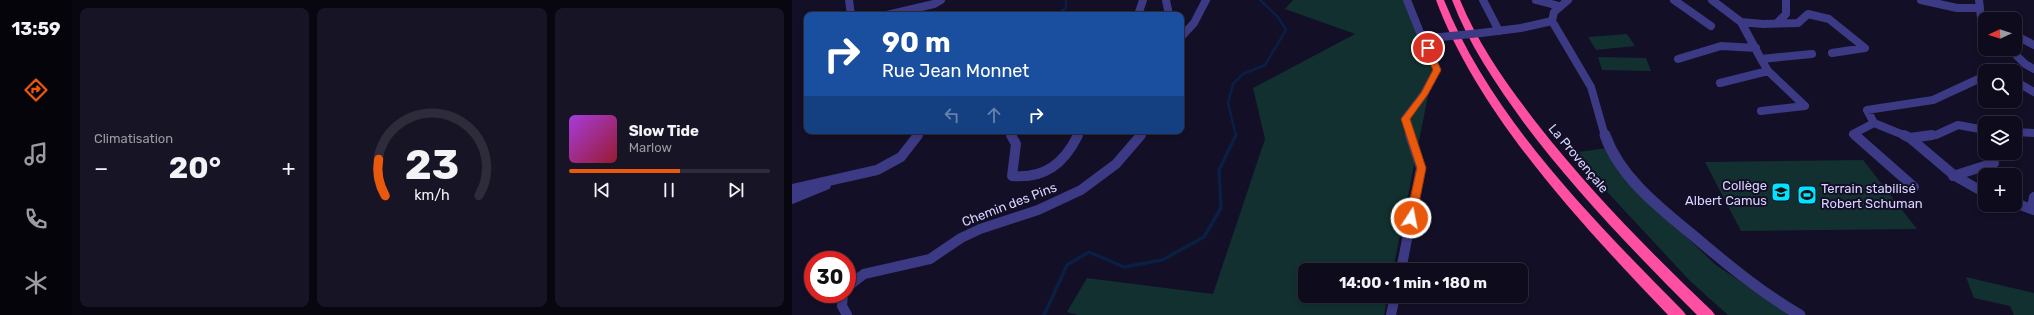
<!DOCTYPE html>
<html lang="fr">
<meta charset="utf-8">
<style>
:root{--surface:#0e0b1c;--page:#171425;--text:#f1f3f6;--muted:#9b9ba3;--line:#2e2b3b;--accent:#ea580c}
body{margin:0;font-family:Rubik,sans-serif;background:var(--page);color:var(--text);height:100vh;display:flex;flex-direction:column;font-size:15px;white-space:nowrap}
*{box-sizing:border-box;margin:0}
p{font-size:13px;color:var(--muted)}
.icon{flex:none;width:22px;height:22px;fill:none;stroke:currentColor;stroke-width:2;stroke-linecap:round;stroke-linejoin:round}
.map{position:relative;flex:1;overflow:hidden}
.side{display:flex;flex-direction:column;gap:8px;padding:8px;background:#08060f;width:720px}
.side>*{flex:none}
.guide{position:absolute;left:12px;top:12px;width:380px;height:122px;border-radius:8px;box-shadow:0 2px 6px #0003,0 0 0 1px var(--line);background:#1a4fa0;color:#fff;overflow:hidden}
.needle{width:26px;rotate:267deg}
.fabs{position:absolute;left:1186px;top:12px;display:grid;gap:8px}
.fabs a{display:grid;place-items:center;width:44px;height:44px;border-radius:8px;background:var(--surface);box-shadow:0 2px 6px #0003,0 0 0 1px var(--line);font-size:20px}
.speed{position:absolute;left:12px;top:251px;display:flex;gap:8px;font-size:20px;font-weight:700;text-align:center}
.speed>*{display:grid;place-content:center;width:52px;height:52px;border-radius:50%;background:var(--surface);box-shadow:0 2px 6px #0003,0 0 0 1px var(--line);line-height:1}
.speed .limit{border:6px solid #d22;background:#fff;color:#111}
.pin{position:absolute;display:grid;place-items:center;width:34px;height:34px;color:#fff;margin:-17px;border:2px solid #fff;border-radius:50%;box-shadow:0 1px 4px #0007}
.me{position:absolute;width:44px;margin:-22px;rotate:11deg;stroke-linejoin:round;filter:drop-shadow(0 0 3px #0008)}
.turn{display:flex;align-items:center;gap:14px;height:84px;padding:0 12px;font-size:18px}
.turn .icon{width:52px;height:52px;stroke-width:2.5}
.turn b{display:block;font-size:28px;line-height:34px}
.lanes{display:flex;align-items:center;height:38px;padding:0 12px;background:#0003;justify-content:center;gap:20px;direction:ltr}
.lanes .off{opacity:.35}
.big{font-size:30px;font-weight:700;line-height:1.1}
.side .widget{flex:1;display:flex;flex-direction:column;justify-content:center;gap:6px;min-width:0;padding:0 14px;border-radius:8px;background:var(--page)}
.side .dial{align-items:center;gap:0}
.dial svg{height:104px;overflow:visible;fill:none;stroke:var(--line);stroke-width:7;stroke-linecap:round;text-anchor:middle}
.dial text{fill:var(--text);stroke:none}
.song{display:flex;align-items:center;gap:12px}
.cover{width:48px;height:48px;border-radius:6px;background:linear-gradient(135deg,hsl(280 70% 55%),hsl(350 70% 35%))}
.played{height:4px;border-radius:2px;background:linear-gradient(90deg,var(--accent) 55%,var(--line) 55%)}
.keys{display:flex;justify-content:space-around;direction:ltr}
.heat{display:flex;justify-content:space-between;align-items:center;font-size:22px;direction:ltr}
.side .tiles{flex:1;display:grid;gap:8px;grid-template-columns:repeat(3,1fr)}
.trip{position:absolute;left:506px;top:263px;width:230px;height:40px;border-radius:8px;background:var(--surface);box-shadow:0 2px 6px #0003,0 0 0 1px var(--line);font-weight:700;line-height:40px;text-align:center}
main{display:flex;flex:1;min-height:0}
.tab-bar{display:flex;flex-direction:column;width:72px;justify-content:space-around;align-items:center;background:#06040b;color:var(--muted)}
.tab-bar .icon{width:28px;height:28px}
.tab-bar .active{color:var(--accent)}
.tab-bar b{font-size:18px;color:var(--text)}
.map>svg:first-child{display:block}
.green{fill:#12302f}
.lines{fill:none;stroke-linecap:round;stroke-linejoin:round}
.stream-far1{stroke:#0a1f44;stroke-width:2.5}
.stream{stroke:#0a1f44;stroke-width:3.5}
.minor-far1{stroke:#3d3a85;stroke-width:8}
.minor{stroke:#3d3a85;stroke-width:10}
.tertiary-far1{stroke:#3d3a85;stroke-width:8}
.tertiary{stroke:#3d3a85;stroke-width:11}
.motorway{fill:#ff4fa3;fill-rule:evenodd}
.tertiary-bridge{stroke:#3d3a85;stroke-width:8}
.route{fill:#ea580c;stroke:#983908}
.labels{text-anchor:middle;stroke-width:4;stroke-linejoin:round;paint-order:stroke}
.street-label{font-size:13px;fill:#d9d4ff;stroke:#130f26}
.poi-label{font-size:13px;fill:#d9d4ff;stroke:#130f26;text-anchor:end}
</style>
<main>
<nav class="tab-bar">
<b>13:59</b>
<svg class="icon active" aria-label="directions" viewBox="0 0 24 24"><path d="M12 3l9 9-9 9-9-9zM9 14v-3h6M13 9l2 2-2 2"/></svg>
<svg class="icon" aria-label="music" viewBox="0 0 24 24"><path d="M9 18V5l10-2v13"/><circle cx="6" cy="18" r="3"/><circle cx="16" cy="16" r="3"/></svg>
<svg class="icon" aria-label="phone" viewBox="0 0 24 24"><path d="M5 4h4l2 5-3 2q2 4 5 5l2-3 5 2v4C11 20 4 13 5 4z"/></svg>
<svg class="icon" aria-label="climate" viewBox="0 0 24 24"><path d="M12 3v18M4 7l16 10M4 17L20 7"/></svg>
</nav>
<section class="side">
<div class="tiles">
<div class="widget"><p>Climatisation</p>
<div class="heat"><a>−</a><b class="big">20°</b><a>+</a></div>
</div>
<div class="widget dial"><svg viewBox="0 0 100 80">
<path d="M14 69A42 42 0 1 1 86 69"/>
<path d="M14 69A42 42 0 0 1 9 41" stroke="#ea580c"/>
<text x="50" y="56" font-size="32" font-weight="700">23</text>
<text x="50" y="72" font-size="11">km/h</text>
</svg></div>
<div class="widget">
<div class="song"><i class="cover"></i><div><b>Slow Tide</b><p>Marlow</p></div></div>
<div class="played"></div>
<div class="keys"><svg class="icon" aria-label="previous" viewBox="0 0 24 24"><path d="M18 5L8 12l10 7zM5 5v14"/></svg><svg class="icon" aria-label="pause" viewBox="0 0 24 24"><path d="M8 5v14M16 5v14"/></svg><svg class="icon" aria-label="next" viewBox="0 0 24 24"><path d="M6 5l10 7-10 7zM19 5v14"/></svg></div>
</div>
</div>
</section>
<div class="map">
<svg width="1242" height="315" viewBox="0 0 1242 315">
<rect width="100%" height="100%" fill="#130f26"/>
<!-- green -->
<path class="green" d="M501 0H612L641 71 601 270H513V296H596L592 315H286L275 312 295 278 421 294 473 139 461 88 563 34 493 9Z
M835 34 843 46 804 50 796 37Z
M806 57 854 58 859 71 810 70Z
M815 148 848 193 924 265 999 315H936L898 281 779 153Z
M1071 160 1125 229 949 231 913 162Z
M1174 277 1242 293V315H1222L1218 306 1182 298Z"/>
<g class="lines">
<!-- stream-far1 -->
<path class="stream-far1" d="M263 15 274 8V0
M444 136 436 103 441 84 451 74 473 65 494 30 486 17 468 0"/>
<!-- stream -->
<path class="stream" d="M252 315 275 265 297 252 332 267 370 260 412 237 429 208 427 170 444 135"/>
<!-- minor-far1 -->
<path class="minor-far1" d="M374 0 377 15
M691 0 707 31
M744 0 767 6
M882 0 919 26
M920 0 949 22 971 24 1006 23 1016 14 1037 19 1073 48 1040 53
M1129 0 1165 8H1187
M346 15 351 0
M949 22 969 59 1020 54
M986 22 994 14V0
M389 37 402 23 414 0
M1218 49 1233 64 1242 69
M886 59 929 46 964 48
M969 59 976 71 1013 106 969 111
M1223 81 1242 92
M928 83 976 71
M217 131 220 136
M1223 132 1242 133
M125 136 128 133
M285 136 288 131
M348 136 352 131
M619 136 613 119 632 94 645 70 633 38
M1064 136 1061 134 1082 123
M1114 136 1082 123 1075 110 1141 100 1193 76
M1132 136 1144 135 1166 125 1193 130"/>
<!-- minor -->
<path class="minor" d="M219 135 224 144 220 176C252 179 272 164 286 135
M1063 135 1122 187
M1112 135 1118 138 1140 135
M1118 138 1163 176 1193 193
M1161 176 1202 163
M0 189 85 170 109 157 126 135
M0 199 34 185
M1223 203 1242 210
M1240 208 1242 197
M609 270 629 168 618 135
M55 287 72 274 138 259 169 238 188 229 246 210 289 190 324 164 349 135
M51 294 50 306 55 315
M599 315 603 296"/>
<!-- tertiary-far1 -->
<path class="tertiary-far1" d="M57 0 59 15
M615 0 629 35 633 38 649 37
M776 0 762 12 760 21 799 87 813 136
M1187 0 1189 18 1193 20
M95 15 142 4 149 0
M689 33 729 28 760 21
M1223 35 1242 45"/>
<!-- tertiary -->
<path class="tertiary" d="M813 135C828 178 869 209 903 237 936 265 970 293 1008 315"/>
<!-- motorway -->
<path class="motorway" d="M644 0H652C699 118 803 222 891 311L894 315H876C791 226 687 116 644 0Z
M660 0H668C686 44 714 83 743 121 796 189 857 251 920 311L923 315H905C844 254 784 192 732 123 704 84 677 45 660 0Z"/>
<!-- tertiary-bridge -->
<path class="tertiary-bridge" d="M649 37 689 33"/>
</g>
<!-- route -->
<path class="route" d="M633 46 639 48 649 70 636 94 618 119 634 168 624 218 619 222 614 218 625 168 609 119 629 93 641 70 632 48Z"/>
<!-- icons -->
<defs>
<g id="school-square" transform="scale(1)"><rect x="-9" y="-9" width="18" height="18" rx="4" fill="#00e5ff" stroke="#130f26"/><path d="M0-5L7-2L0 1L-7-2ZM-4 1L0 2.5L4 1V4Q0 6-4 4Z" fill="#111"/></g>
<g id="stadium-square" transform="scale(1)"><rect x="-9" y="-9" width="18" height="18" rx="4" fill="#00e5ff" stroke="#130f26"/><path d="M0-5a6.5 5 0 1 0 0 10a6.5 5 0 1 0 0-10ZM-3.5-1.8h7v3.6h-7Z" fill="#111"/></g>
</defs>
<g fill-rule="evenodd">
<use href="#school-square" x="989" y="192"/>
<use href="#stadium-square" x="1015" y="195"/>
</g>
<g class="labels">
<!-- street labels -->
<g class="street-label">
<text transform="translate(787 158) rotate(50)" y="5">La Provençale</text>
<text transform="translate(217 204) rotate(-21)" y="5">Chemin des Pins</text>
</g>
<!-- poi labels -->
<g class="poi-label">
<text x="975" y="190">Collège<tspan x="975" dy="15">Albert Camus</tspan></text>
<text x="1029" y="193" text-anchor="start">Terrain stabilisé<tspan x="1029" dy="15">Robert Schuman</tspan></text>
</g>
</g>
</svg>
<div class="fabs">
<a><svg class="needle" viewBox="-14 -14 28 28"><path d="M0-13l5 13h-10z" fill="#e53935"/><path d="M0 13l5-13h-10z" fill="#9b9ba3"/></svg></a>
<a><svg class="icon" aria-label="search" viewBox="0 0 24 24"><circle cx="10" cy="10" r="6"/><path d="M15 15l6 6"/></svg></a>
<a><svg class="icon" aria-label="layers" viewBox="0 0 24 24"><path d="M12 4l9 5-9 5-9-5zM3 14l9 5 9-5"/></svg></a>
<a>+</a>
</div>
<div class="speed"><div class="limit">30</div></div>
<div class="pin" style="left:636px;top:48px;background:#d93025"><svg class="icon" aria-label="arrive" viewBox="0 0 24 24"><path d="M6 21V4h12l-3 4 3 4H6"/></svg></div>
<svg class="me" style="left:619px;top:218px" viewBox="-20 -20 40 40"><circle r="17" fill="#ea580c" stroke="#fff" stroke-width="3"/><path d="M0-11L8 9 0 5-8 9z" fill="#fff"/></svg>
<div class="trip">14:00 · 1 min · 180 m</div>
<div class="guide">
<div class="turn"><svg class="icon" aria-label="right" viewBox="0 0 24 24"><path d="M7 20v-9h11M14 6l5 5-5 5"/></svg><div><b>90 m</b>Rue Jean Monnet</div></div>
<div class="lanes"><svg class="icon off" aria-label="left" viewBox="0 0 24 24"><path d="M17 20v-9H6M10 6l-5 5 5 5"/></svg><svg class="icon off" aria-label="ahead" viewBox="0 0 24 24"><path d="M12 20V5M6 11l6-6 6 6"/></svg><svg class="icon" aria-label="right" viewBox="0 0 24 24"><path d="M7 20v-9h11M14 6l5 5-5 5"/></svg></div>
</div>
</div>
</main>
